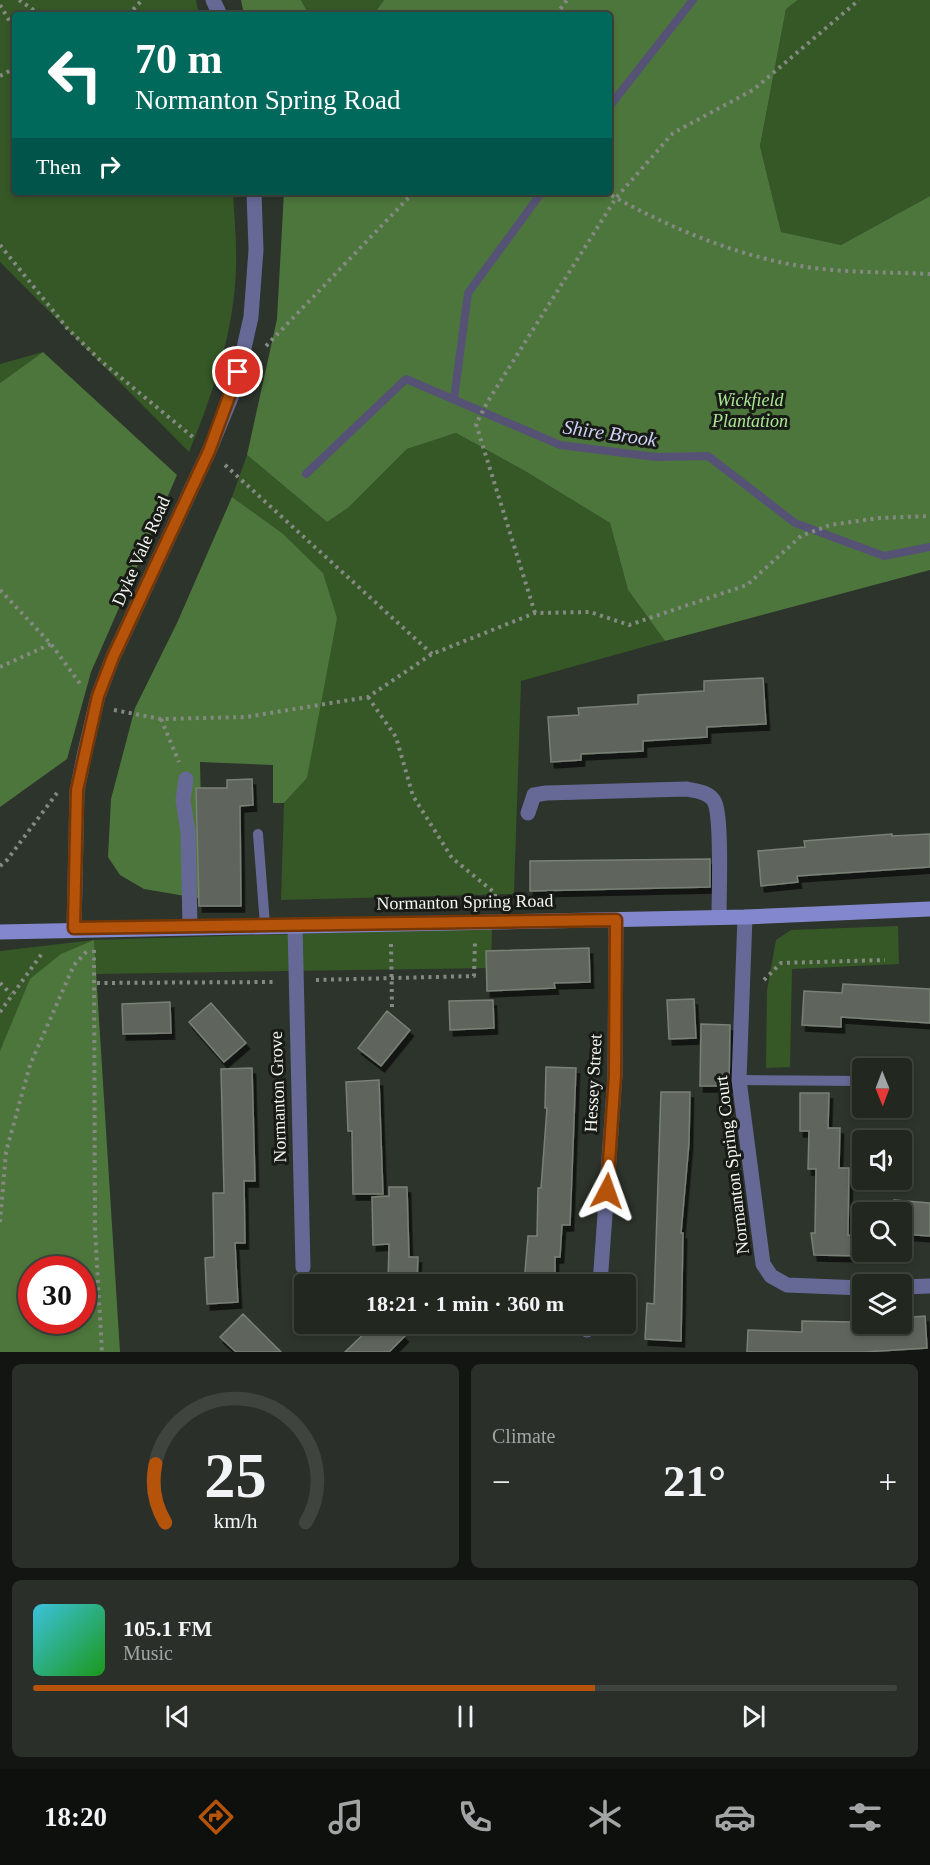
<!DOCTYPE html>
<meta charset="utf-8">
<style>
:root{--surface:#222720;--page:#2a2f29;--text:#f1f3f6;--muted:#a2a5a5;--line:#3f443e;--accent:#b45309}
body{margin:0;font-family:"Times New Roman",serif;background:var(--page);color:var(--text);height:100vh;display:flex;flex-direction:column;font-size:22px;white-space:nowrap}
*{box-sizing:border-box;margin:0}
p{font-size:20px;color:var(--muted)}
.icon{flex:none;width:33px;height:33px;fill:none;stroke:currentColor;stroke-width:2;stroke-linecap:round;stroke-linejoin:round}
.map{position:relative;height:1352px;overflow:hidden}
.side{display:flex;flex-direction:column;gap:12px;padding:12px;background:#131512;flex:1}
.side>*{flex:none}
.banner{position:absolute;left:12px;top:12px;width:600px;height:183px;border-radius:6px;box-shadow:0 3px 9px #0003,0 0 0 2px var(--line);background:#00695c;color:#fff;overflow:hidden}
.needle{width:39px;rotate:179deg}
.buttons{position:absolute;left:852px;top:1058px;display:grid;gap:12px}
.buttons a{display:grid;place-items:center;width:60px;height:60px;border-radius:6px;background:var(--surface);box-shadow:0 3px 9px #0003,0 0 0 2px var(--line);font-size:30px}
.speed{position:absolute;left:18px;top:1256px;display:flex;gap:12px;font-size:30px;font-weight:700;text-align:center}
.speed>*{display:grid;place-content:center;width:78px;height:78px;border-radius:50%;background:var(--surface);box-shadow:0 3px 9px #0003,0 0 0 2px var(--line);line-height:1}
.speed .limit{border:9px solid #d22;background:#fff;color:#111}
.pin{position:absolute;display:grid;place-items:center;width:51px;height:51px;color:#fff;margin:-26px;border:3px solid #fff;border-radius:50%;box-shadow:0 2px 6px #0007}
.me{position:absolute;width:66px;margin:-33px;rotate:4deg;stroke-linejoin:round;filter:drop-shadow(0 0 4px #0008)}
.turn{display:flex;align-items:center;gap:21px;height:126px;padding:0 24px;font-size:27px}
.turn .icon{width:78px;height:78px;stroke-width:2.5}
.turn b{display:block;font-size:42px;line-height:51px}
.then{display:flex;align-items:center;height:57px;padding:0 24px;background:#0003;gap:12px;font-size:22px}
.big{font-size:45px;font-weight:800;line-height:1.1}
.side .tile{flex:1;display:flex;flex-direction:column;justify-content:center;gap:9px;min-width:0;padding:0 21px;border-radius:9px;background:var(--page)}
.side .dial{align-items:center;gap:0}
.dial svg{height:156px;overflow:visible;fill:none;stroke:var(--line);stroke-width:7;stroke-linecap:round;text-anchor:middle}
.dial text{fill:var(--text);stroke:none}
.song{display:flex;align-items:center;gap:18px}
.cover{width:72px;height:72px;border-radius:9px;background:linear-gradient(135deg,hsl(190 70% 55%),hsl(120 70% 35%))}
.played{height:6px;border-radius:3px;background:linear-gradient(90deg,var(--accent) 65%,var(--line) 65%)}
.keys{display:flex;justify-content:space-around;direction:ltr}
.heat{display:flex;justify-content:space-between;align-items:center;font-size:33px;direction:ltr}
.side .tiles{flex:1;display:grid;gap:12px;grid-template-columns:1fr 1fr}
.tile:last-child{grid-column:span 2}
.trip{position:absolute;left:294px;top:1274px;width:342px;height:60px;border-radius:6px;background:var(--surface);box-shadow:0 3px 9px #0003,0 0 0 2px var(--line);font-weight:800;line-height:60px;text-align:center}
.menu{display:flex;height:96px;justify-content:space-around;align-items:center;background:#0e100d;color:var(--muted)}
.menu .icon{width:42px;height:42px}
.menu .current{color:var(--accent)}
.menu b{font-size:27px;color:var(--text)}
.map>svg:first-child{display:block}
.green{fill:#355826}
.forest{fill:#4d763c;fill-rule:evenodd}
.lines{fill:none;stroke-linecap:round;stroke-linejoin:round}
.stream{stroke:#565276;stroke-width:8}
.building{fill:#5e655b;stroke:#798076;stroke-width:1.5;filter:url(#shadow)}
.path{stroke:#848a82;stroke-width:4;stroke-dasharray:3 4.5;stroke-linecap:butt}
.lane{stroke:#666996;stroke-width:10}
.street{stroke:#666996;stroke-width:15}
.secondary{stroke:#8387ce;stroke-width:15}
.route-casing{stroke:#753606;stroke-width:15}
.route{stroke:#b45309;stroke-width:10}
.labels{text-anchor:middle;stroke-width:6;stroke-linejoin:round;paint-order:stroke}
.park-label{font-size:18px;font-style:italic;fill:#aae693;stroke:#181a16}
.street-label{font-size:18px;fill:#f2f7f1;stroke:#181a16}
.water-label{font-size:20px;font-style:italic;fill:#ced1f6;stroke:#181a16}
</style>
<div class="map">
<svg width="930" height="1352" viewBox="0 0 930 1352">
<defs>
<filter id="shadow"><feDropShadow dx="3.5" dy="6" stdDeviation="0" flood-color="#0009"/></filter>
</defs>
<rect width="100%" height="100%" fill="#2d342b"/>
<!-- green -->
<path class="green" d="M0 0H196L199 15H15V192H233C234 216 237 241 236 266 235 329 213 394 189 452L0 262Z
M301 0H384L373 15H309Z
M798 0H930V196L841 245 781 232 760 146 786 9Z
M43 352 0 383V364Z
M456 433 525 471 610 523 628 590 665 641 521 681 514 894 281 900 284 803 307 778 320 698 282 533 232 497 247 455 327 522 348 508 407 449Z
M898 926 899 964 792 969 790 1067 766 1068 767 990 776 940 791 930Z
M492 928 491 968 95 974 94 941 0 1051V951L94 940Z"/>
<!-- forest -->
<path class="forest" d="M241 0H301L309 15H244Z
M384 0H798L786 9 760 146 781 232 841 245 930 196V570L665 641 628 590 610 523 525 471 456 433 407 449 348 508 327 522 247 455 277 319 284 192H609V15H373Z
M43 352 177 475 91 672 67 759 0 807V383Z
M232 497 282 533 323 573 337 618 307 778 284 803H273V765L200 762 203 899 144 889 120 875 108 857 111 799 135 708 177 623Z
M94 940 120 1352H0V1051L30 979 61 954ZM32 1269H82V1320H32Z"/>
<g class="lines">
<!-- stream -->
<path class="stream" d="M609 107 693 0
M454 399 468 293 542 192
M306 474 406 379 560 445 656 457 708 456 795 523 884 556 930 547"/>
</g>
<!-- building -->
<path class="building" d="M763 678 766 724 707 727V737L643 741V751L581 754V760L551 762 548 717 579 715 578 708 638 704V695L704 691V681Z
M252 779 253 805 240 806 241 906H199L196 788H227V780Z
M892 834V836L930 834V867L797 876 798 882 761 886 758 851 805 847 804 841Z
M710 859V887L530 891V861Z
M589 948 590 982 554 983 555 988 487 991 486 951Z
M843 984 930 989V1023L841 1017V1027L802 1025 804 991 842 993Z
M694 999 696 1038 669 1039 667 1000Z
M493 1000 494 1028 450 1030 449 1001Z
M170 1002 171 1033 123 1034 122 1004Z
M211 1003 246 1043 224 1062 189 1022Z
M387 1011 410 1030 381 1066 358 1048Z
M701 1024 730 1025 729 1086H700Z
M546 1067 576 1068 570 1225H562L560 1257H555V1284H524L528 1236H537L538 1188H541L547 1108H545Z
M252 1068 255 1181H244L245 1243H235L238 1302 207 1304 205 1258 214 1257 213 1193H224L221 1069Z
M379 1080 383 1194H353L352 1131H348L346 1082Z
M661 1092H690L689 1143 681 1233H683L681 1341 645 1339 647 1303 654 1304Z
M800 1093H829L828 1128H840L839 1168H849L848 1235 862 1236 864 1256 814 1255 811 1233H815L816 1169H808L809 1131H800Z
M389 1187H407L409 1257H418L417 1284H388L389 1244 373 1245 372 1197 389 1196Z
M894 1200 930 1203V1236L902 1234V1212H893Z
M243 1314 281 1352H236L220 1337Z
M925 1316 927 1348 864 1352H747L748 1330 802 1332V1321L902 1323V1318Z
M375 1323H392L405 1336 389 1352H345Z"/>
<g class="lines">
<!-- path -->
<path class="path" d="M19 0 41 15
M0 5 15 30
M128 15 142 0
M556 15 567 0
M0 76 15 68
M605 192C668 227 735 256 806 267 847 273 889 272 930 274
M0 245 67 328 102 362 194 438
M266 346 414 192
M225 465 432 654
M0 590 51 644 81 685
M535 613 476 424 488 401 616 198 673 133 753 90 859 0
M0 667 51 644
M368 697 396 737 413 796 452 858 495 893V902
M114 710 161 719 246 717 368 697 432 654 535 613 590 612 629 625 747 585 801 536 830 525 879 518 930 516
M161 719 179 762
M0 866 7 860 57 793
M391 944 392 1007
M94 950 95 1229 102 1352
M316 980 474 976 475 941
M764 980 781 963 885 960
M0 983 11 994
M97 983 276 982
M0 1012 43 952
M0 1222 6 1152 30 1065 74 965 87 951"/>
<!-- lane -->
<path class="lane" d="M258 834 265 925
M739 1080 862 1081"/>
<!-- street -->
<path class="street" d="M213 0 220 15
M186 779 183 800 188 832 190 927
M528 813 534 795 546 793 686 789C697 791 710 792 715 803 722 821 719 894 719 917
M745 917 739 1080 763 1264 771 1276 787 1285 862 1288
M295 925 303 1267
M74 929 77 791 84 756 98 696 113 657 209 451 235 388 251 317 256 250 254 192
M600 1284 615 1075 616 920
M902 1287 930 1286
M587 1330 594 1323"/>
<!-- secondary -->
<path class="secondary" d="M0 932 745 917 930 909"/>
</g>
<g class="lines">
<!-- route casing -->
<g class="route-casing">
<path id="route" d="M238 372 209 451 113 657 98 696 77 790 74 928 616 920 615 1075 607 1191"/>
</g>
<!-- route -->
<use href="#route" class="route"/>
</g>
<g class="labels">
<!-- park labels -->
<g class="park-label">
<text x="750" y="406">Wickfield<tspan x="750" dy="21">Plantation</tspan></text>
</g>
<!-- street labels -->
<g class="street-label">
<text transform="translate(141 551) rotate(-66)" y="6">Dyke Vale Road</text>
<text transform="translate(465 902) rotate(-1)" y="6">Normanton Spring Road</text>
<text transform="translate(593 1083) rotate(-87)" y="6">Hessey Street</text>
<text transform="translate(278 1097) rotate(-92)" y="6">Normanton Grove</text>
<text transform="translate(732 1165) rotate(-97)" y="6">Normanton Spring Court</text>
</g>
<!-- water labels -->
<g class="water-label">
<text transform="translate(610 433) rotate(8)" y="7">Shire Brook</text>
</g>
</g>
</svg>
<div class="buttons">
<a><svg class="needle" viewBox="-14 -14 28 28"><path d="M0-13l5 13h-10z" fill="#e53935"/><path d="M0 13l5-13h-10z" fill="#a2a5a5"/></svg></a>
<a><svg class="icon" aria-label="sound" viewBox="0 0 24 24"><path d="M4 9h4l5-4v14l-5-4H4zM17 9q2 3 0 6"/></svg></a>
<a><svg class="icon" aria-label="search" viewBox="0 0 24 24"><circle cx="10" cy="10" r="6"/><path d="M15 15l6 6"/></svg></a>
<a><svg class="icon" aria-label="layers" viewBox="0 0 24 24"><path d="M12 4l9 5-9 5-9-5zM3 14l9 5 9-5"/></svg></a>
</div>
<div class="speed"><div class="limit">30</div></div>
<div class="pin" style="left:238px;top:372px;background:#d93025"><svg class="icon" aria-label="arrive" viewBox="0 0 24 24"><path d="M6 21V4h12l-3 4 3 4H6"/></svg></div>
<svg class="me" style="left:607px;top:1191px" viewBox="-20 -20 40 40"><path d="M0-17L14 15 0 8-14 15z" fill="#b45309" stroke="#fff" stroke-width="4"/></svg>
<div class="trip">18:21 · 1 min · 360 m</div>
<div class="banner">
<div class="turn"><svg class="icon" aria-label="left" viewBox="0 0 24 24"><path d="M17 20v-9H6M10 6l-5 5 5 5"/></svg><div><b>70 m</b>Normanton Spring Road</div></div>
<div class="then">Then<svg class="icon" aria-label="right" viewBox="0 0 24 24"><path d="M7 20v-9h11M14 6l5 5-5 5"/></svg></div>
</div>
</div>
<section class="side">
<div class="tiles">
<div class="tile dial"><svg viewBox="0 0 100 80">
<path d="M14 69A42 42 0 1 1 86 69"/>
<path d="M14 69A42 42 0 0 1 9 39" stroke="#b45309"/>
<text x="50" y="56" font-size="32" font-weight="700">25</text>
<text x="50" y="72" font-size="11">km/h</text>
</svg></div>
<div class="tile"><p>Climate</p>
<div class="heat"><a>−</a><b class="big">21°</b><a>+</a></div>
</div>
<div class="tile">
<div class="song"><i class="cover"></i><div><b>105.1 FM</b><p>Music</p></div></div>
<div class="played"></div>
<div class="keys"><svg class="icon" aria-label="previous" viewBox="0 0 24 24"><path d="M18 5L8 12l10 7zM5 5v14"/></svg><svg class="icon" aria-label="pause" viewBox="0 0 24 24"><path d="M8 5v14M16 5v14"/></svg><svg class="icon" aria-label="next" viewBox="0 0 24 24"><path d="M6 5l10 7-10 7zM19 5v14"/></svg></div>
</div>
</div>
</section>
<nav class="menu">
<b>18:20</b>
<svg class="icon current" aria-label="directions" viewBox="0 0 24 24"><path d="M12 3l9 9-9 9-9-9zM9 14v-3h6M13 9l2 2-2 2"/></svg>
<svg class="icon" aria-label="music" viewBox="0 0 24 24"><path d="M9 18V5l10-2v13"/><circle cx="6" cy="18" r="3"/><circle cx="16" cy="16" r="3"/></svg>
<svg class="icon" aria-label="phone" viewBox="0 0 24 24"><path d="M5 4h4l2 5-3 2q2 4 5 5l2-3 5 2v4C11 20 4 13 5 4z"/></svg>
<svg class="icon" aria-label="climate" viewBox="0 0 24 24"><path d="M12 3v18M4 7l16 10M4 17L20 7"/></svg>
<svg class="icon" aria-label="car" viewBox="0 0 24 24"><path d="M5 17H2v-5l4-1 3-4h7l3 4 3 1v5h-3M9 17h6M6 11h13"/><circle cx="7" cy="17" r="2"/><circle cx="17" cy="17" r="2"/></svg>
<svg class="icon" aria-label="filters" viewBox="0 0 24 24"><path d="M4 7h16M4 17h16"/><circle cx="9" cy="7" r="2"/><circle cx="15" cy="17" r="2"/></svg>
</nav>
